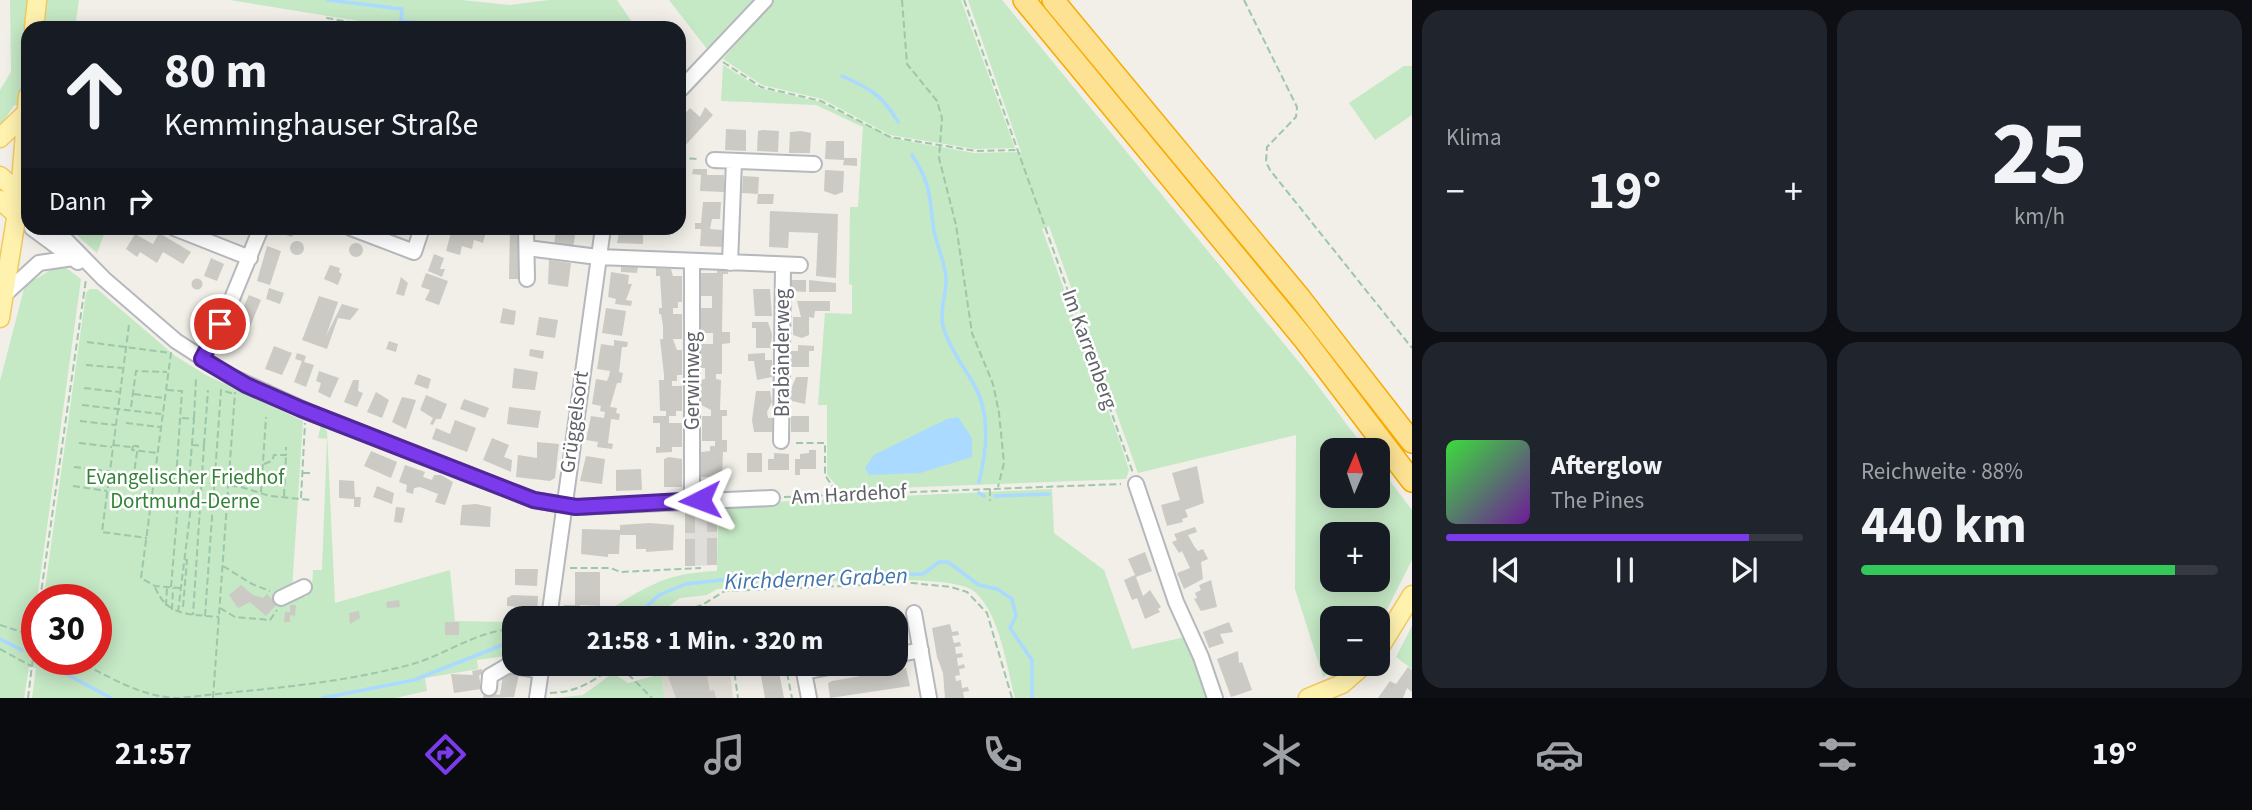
<!DOCTYPE html>
<html lang="de">
<meta charset="utf-8">
<style>
:root{--surface:#171b24;--page:#20242c;--text:#f1f3f6;--muted:#9ea1a6;--line:#363941;--accent:#7c3aed}
body{margin:0;font-family:"Source Sans 3",sans-serif;background:var(--page);color:var(--text);height:100vh;display:flex;flex-direction:column;font-size:26px;white-space:nowrap}
*{box-sizing:border-box;margin:0}
p{font-size:23px;color:var(--muted)}
.icon{flex:none;width:38px;height:38px;fill:none;stroke:currentColor;stroke-width:2;stroke-linecap:round;stroke-linejoin:round}
.map{position:relative;flex:1;overflow:hidden}
.details{display:flex;flex-direction:column;gap:10px;padding:10px;background:#0d0f14;width:840px}
.details>*{flex:none}
.guide{position:absolute;left:21px;top:21px;width:665px;height:214px;border-radius:21px;box-shadow:0 4px 18px #0003;background:#171b24;color:var(--text);overflow:hidden}
.needle{width:46px;rotate:2deg}
.tools{position:absolute;left:1320px;top:438px;display:grid;gap:14px}
.tools a{display:grid;place-items:center;width:70px;height:70px;border-radius:14px;background:var(--surface);box-shadow:0 4px 18px #0003;font-size:35px}
.speed{position:absolute;left:21px;top:584px;display:flex;gap:14px;font-size:35px;font-weight:700;text-align:center}
.speed>*{display:grid;place-content:center;width:91px;height:91px;border-radius:50%;background:var(--surface);box-shadow:0 4px 18px #0003;line-height:1}
.speed .limit{border:10px solid #d22;background:#fff;color:#111}
.pin{position:absolute;display:grid;place-items:center;width:60px;height:60px;color:#fff;margin:-30px;border:4px solid #fff;border-radius:50%;box-shadow:0 2px 7px #0007}
.me{position:absolute;width:77px;margin:-38px;rotate:267deg;stroke-linejoin:round;filter:drop-shadow(0 0 5px #0008)}
.turn{display:flex;align-items:center;gap:24px;height:147px;padding:0 28px;font-size:32px}
.turn .icon{width:91px;height:91px;stroke-width:2.5}
.turn b{display:block;font-size:49px;line-height:60px}
.then{display:flex;align-items:center;height:66px;padding:0 28px;background:#0003;gap:14px;font-size:26px}
.big{font-size:52px;font-weight:700;line-height:1.1}
.details .tile{flex:1;display:flex;flex-direction:column;justify-content:center;gap:10px;min-width:0;padding:0 24px;border-radius:21px;background:var(--page)}
.details .dial{align-items:center;gap:0}
.dial b{font-size:91px;line-height:1}
.song{display:flex;align-items:center;gap:21px}
.cover{width:84px;height:84px;border-radius:10px;background:linear-gradient(135deg,hsl(120 70% 55%),hsl(280 70% 35%))}
.played{height:7px;border-radius:4px;background:linear-gradient(90deg,var(--accent) 85%,var(--line) 85%)}
.keys{display:flex;justify-content:space-around;direction:ltr}
.heat{display:flex;justify-content:space-between;align-items:center;font-size:38px;direction:ltr}
.charge{height:10px;border-radius:5px;background:linear-gradient(90deg,#34c759 88%,var(--line) 0)}
.details .tiles{flex:1;display:grid;gap:10px;grid-template-columns:repeat(2,1fr)}
.trip{position:absolute;left:502px;top:606px;width:406px;height:70px;border-radius:21px;background:var(--surface);box-shadow:0 4px 18px #0003;font-weight:700;line-height:70px;text-align:center}
.dock{display:flex;height:112px;justify-content:space-around;align-items:center;background:#090b0e;color:var(--muted)}
.dock .icon{width:49px;height:49px}
.dock .current{color:var(--accent)}
.dock b{font-size:32px;color:var(--text)}
main{display:flex;flex:1;min-height:0}
.map>svg:first-child{display:block}
.industrial{fill:#e0deda}
.education{fill:#e1ded6}
.green{fill:#c5e8c5;fill-rule:evenodd}
.water{fill:#aadaff}
.lines{fill:none;stroke-linecap:round;stroke-linejoin:round}
.stream{stroke:#aadaff;stroke-width:3.5}
.building{fill:#cccac5}
.minor-casing{stroke:#b5b8bc;stroke-width:18}
.major-casing{stroke:#f2c960;stroke-width:21}
.highway-casing{stroke:#f9ab00;stroke-width:24}
.path{stroke:#9cc7a9;stroke-width:2;stroke-dasharray:7 3.5;stroke-linecap:butt}
.minor{stroke:#fff;stroke-width:14}
.major{stroke:#fff2af;stroke-width:18}
.highway{stroke:#fde293;stroke-width:21}
.route-casing{stroke:#51269a;stroke-width:18}
.route{stroke:#7c3aed;stroke-width:12}
.labels{text-anchor:middle;stroke-width:5;stroke-linejoin:round;paint-order:stroke}
.street-label{font-size:21px;fill:#5f6368;stroke:#fff}
.park-label{font-size:21px;fill:#348238;stroke:#fff}
.water-label{font-size:23px;font-style:italic;fill:#4174aa;stroke:#fff}
</style>
<main>
<div class="map">
<svg width="1412" height="698" viewBox="0 0 1412 698">
<rect width="100%" height="100%" fill="#f1efe8"/>
<!-- industrial -->
<path class="industrial" d="M717 511V565L685 566V512Z"/>
<!-- education -->
<path class="education" d="M697 663H729L733 698H665L661 674 665 668Z"/>
<!-- green -->
<path class="green" d="M10 0H79L75 28H28V106L14 105 0 127V90L11 72Z
M230 0H462L510 5 549 0H617L636 28H402Z
M669 0H753L707 49Z
M774 0H961L1015 148 975 149 890 135 822 99 762 85 723 59Z
M968 0H1002L1312 378 1366 450H1332V495H1377V464L1412 510V560L1377 629V618H1332V663H1345L1323 677 1295 589 1296 435 1138 473 1049 226 1042 229 1121 445 1129 470 1126 479 841 490 827 475V405H818L825 313 852 314V285L849 284 850 207H858L863 127 816 105 721 101 723 65 760 88 820 102 896 139 974 153 1021 152ZM1332 534H1377V579H1332Z
M1404 66H1412V115L1375 140 1349 103Z
M69 228 106 229 97 253Z
M65 267 81 279 37 600V660H96V600H39L45 589 86 293 90 289H97L174 355 206 375 303 421 292 590 306 597 312 589 313 570H322L327 439 318 438 321 425 327 431 335 603 450 570 455 621 514 622V655L477 660 478 669 425 678 427 691 395 698H32L36 668 29 667 24 698H0V381L25 285 31 276 36 279 52 269Z
M1052 489 1054 533 1104 570 1132 649 1185 637 1198 663 1209 698H1015C1006 664 1000 615 975 592 949 568 761 587 717 589L707 595 680 598 653 618H597C642 589 662 573 717 571L718 510 729 509V504Z
M1412 626V669L1396 657Z
M613 673 628 683 661 674 665 698H556L583 695Z"/>
<!-- water -->
<path class="water" d="M958 417 972 438V457L920 473 869 475 865 468 874 455 947 419Z"/>
<g class="lines">
<!-- stream -->
<path class="stream" d="M328 0 402 9 401 21 484 28
M842 76C870 88 883 96 898 122
M912 155C932 185 929 198 934 231 937 246 945 262 946 278 947 293 939 310 943 326 949 347 962 364 973 383 991 413 987 449 979 482
M979 493 984 496
M995 496 1049 494
M634 618 659 595 686 584 730 579 923 574 939 562H948L979 585 997 589 1012 599 1016 616 1010 628 1032 660V698
M0 639 22 650
M51 666 111 698
M323 698 414 680 505 644 514 646"/>
</g>
<!-- building -->
<path class="building" d="M705 107 713 115 682 149 679 146V137L683 136 679 132V120L690 108 700 117Z
M726 129 746 130V151L725 150Z
M763 130 779 131 778 152 757 151 758 131Z
M801 131 811 133 810 153H789L790 132Z
M826 141H844V158H857V166L843 165 844 160 825 159Z
M693 169H707V175H724V192L700 191 701 175 692 174Z
M825 170 844 171 843 192 835 195 824 191Z
M743 176 759 177 758 194H774L773 204H757L758 194 742 193Z
M703 202H721L720 219H712L710 229 722 230V247L700 246 701 229H695V223H701Z
M770 211 838 214 836 278 816 276 818 233 789 232 788 248 769 247Z
M275 228H295L292 237 274 231Z
M381 228H406L404 235Z
M470 228H487L483 243 474 240 472 249 462 246 460 255 446 251 452 229 468 233Z
M510 228H520L519 279H509Z
M556 228H576L573 249 554 246Z
M620 228H643V244L617 243Z
M159 233 191 252 183 264 163 252 157 263 140 252 137 257 126 249 135 234 153 244Z
M290 248a7 7 0 1 1 14 0a7 7 0 1 1-14 0Z
M349 250a7 7 0 1 1 14 0a7 7 0 1 1-14 0Z
M267 246 281 251 270 285 257 281Z
M434 254 444 258 440 269H445L442 277 428 271Z
M211 258 224 264 217 281 204 276Z
M549 260 571 263 568 287 548 284Z
M330 265 340 268 339 272 342 274 338 285 324 279Z
M717 266H728V274H723L722 332H730V343L722 344V374H716V379L721 380 720 410H727V416H722V440H727V452H723L722 477H727V482H710V477H701V452L710 451V446H715V441H702V416H711V410L701 405V380L705 379V368H701V344H713V333H701V308H712V296H701V273H717Z
M621 267H638L637 273 621 272Z
M656 268 671 269 673 276H682V302H678V308H673V314H682V339H673L677 350H682V375H677V381H672V386H682V411H676V416H669V423H682V447H672V452L656 453V447H660V423H653V416H666V411H660L659 380H664V375L660 339H663V326L661 314H659V308H662L660 276H656Z
M611 272 629 275 628 284H632L626 300 632 301 631 306 615 304 616 299 608 297Z
M426 273 448 281 439 305 425 300 430 290 421 287Z
M401 277 408 283 404 296 396 294Z
M191.5 284a5.5 5.5 0 1 1 11 0a5.5 5.5 0 1 1-11 0Z
M790 280H806V292L790 291Z
M809 280 836 283V292H809Z
M269 288 284 293 280 304 266 299Z
M753 289H770L772 316H755Z
M249 295 261 300 247 334 234 328Z
M319 296 338 302 326 336 342 304 359 309 350 320 338 318 327 349 302 340Z
M797 301H830V311H815L814 318 809 317V335L802 338 793 335V317H801Z
M503 308 516 311 514 325 500 323Z
M606 308 626 311 622 336 602 333Z
M539 317 558 320 555 338 536 335Z
M752 322H768L772 334 771 348H756V328H752Z
M231 333 241 337 237 347 227 343Z
M614 340 628 342 627 347H622L619 372 623 373 621 383H617L610 407 617 408 616 413 620 414 619 420 611 419 608 443 613 444 612 449 597 447 598 442 586 440 591 416 604 418 605 412 600 411 601 406 592 404 596 379 607 381 609 376 610 371 597 369 601 344 614 346Z
M389 341 398 344 396 352 386 349Z
M798 345 814 346V351H809V367H791V351H798Z
M274 346 292 353 282 375 265 369Z
M530 349 544 351 543 359 529 356Z
M297 353 306 356 304 362 314 365 306 387 294 382 302 361 295 359Z
M765 353V360H772V377L757 380 754 361H748V354Z
M514 368 538 372 535 390 512 388Z
M319 371 339 378 330 398 318 392 321 383 316 381Z
M418 374 431 379 428 389 414 384Z
M796 377H808L805 404 792 401 789 394Z
M353 380H359L358 391 363 393 357 407 344 402Z
M756 391H770L772 402 767 412 768 418H772V432H754L752 420Z
M376 392 389 400 382 418 367 412Z
M426 395 447 404 441 419H436L433 425 430 424 433 418 420 410Z
M402 397 416 400 406 429 392 422Z
M464 399 489 408 485 418 460 409Z
M509 407 541 411 538 428 507 424Z
M791 416H809V432H791Z
M455 420 476 428 467 452 432 439 436 428 450 434Z
M492 438 509 445 504 457 512 460 511 472 483 460Z
M537 442 559 444 555 478 550 481 516 477 518 455 537 458Z
M809 450H816V469H800V475H795V459H800V454L809 453Z
M371 451 397 462 391 478 364 466Z
M747 453H762V472H747Z
M774 453 789 454V470H768V459H774Z
M586 456 605 459 602 484 580 481Z
M669 457 682 459V487H664V459Z
M405 465 425 472 423 477 432 480 434 475H441L453 482 445 505 435 502 438 494 420 487 414 488 413 494 406 492 407 485 399 482Z
M1197 466 1204 503 1185 510 1188 517 1182 519 1183 522 1167 526 1161 505 1180 500 1172 473Z
M641 469 642 490 616 491V470Z
M339 480 354 481 355 497H361L360 507H354V499L339 498Z
M377 486 394 493 392 504 373 497Z
M476 504 491 507 490 527 460 525 462 505Z
M396 507 405 508 402 523 394 522Z
M707 511H717V532H707Z
M685 512H695V533H685Z
M650 523 674 525 673 550 646 552V549H636V535H620L619 554H608V557L581 554 582 529 620 530V525Z
M1195 527 1197 532 1188 535 1194 546 1198 551 1203 549 1208 559 1201 562 1203 579 1184 589 1177 573 1190 568 1182 551 1179 553 1172 542 1177 540 1174 534Z
M707 538H717V565H707Z
M685 539H695V566H685Z
M1145 552 1152 571 1136 577 1143 596 1150 590 1161 607 1158 609 1160 612 1145 619 1137 598 1132 600 1124 580 1135 575 1128 559Z
M515 569H538L537 586 515 585Z
M575 572H600V606L580 605V615H564V605H575Z
M1211 580 1217 607 1201 611 1194 599 1197 598 1195 593 1201 590 1199 585Z
M241 585 253 595 263 598 267 594 277 604 266 616 250 602 238 608 229 595Z
M512 595 538 596 537 617 520 616V607L507 606V598Z
M399 600 400 607 387 608 386 602Z
M290 605H296L295 616 290 615V622H284L285 612H290Z
M359 611 360 618 350 624 349 613Z
M445 622H459V635H445Z
M1229 622 1233 632 1220 634 1224 643 1209 648 1203 632Z
M950 624 952 632 958 631 959 635 952 636 954 643 960 642 961 646 955 647 956 654 962 653 963 657 957 658 958 666 964 664 965 668 959 669 960 675 955 676 956 681 961 680 962 688 968 687 969 691 963 692 964 698H945L943 673 937 657 932 628Z
M1238 651 1239 663 1242 662 1252 690 1231 697 1217 659Z
M697 663H714L715 669 706 671 710 691 714 690 716 698H676L665 668Z
M1408 667 1412 670V692L1407 688 1403 698H1378L1390 681 1396 684Z
M906 668 910 686 830 698 828 683 832 681Z
M482 669 483 674 479 675 481 689 454 693 451 674 473 675 472 671Z
M510 669 520 670 514 697 483 698 484 692 500 695 503 674H509Z
M779 672 784 698H765L761 676Z"/>
<g class="lines">
<!-- minor casing -->
<g class="minor-casing">
<path id="minor" d="M679 91 765 0
M714 160 814 164
M32 228 78 262
M54 228 104 279 176 341 230 376 311 413 534 500 576 507 772 498
M174 228 250 258
M351 228 414 252 422 228
M526 228 527 279
M527 248 598 257 800 265
M730 263 734 161
M5 294 39 263 73 258
M202 359 229 306 261 228
M781 441 783 265
M1136 484 1176 602 1201 657 1215 698
M692 500V261
M281 598 304 587
M914 613 929 698
M549 618 603 228
M896 655 921 650
M489 688 490 676 509 665 541 671
M537 698 542 663
M809 698 804 672 849 663"/>
</g>
<!-- major casing -->
<g class="major-casing">
<path id="major" d="M34 28 37 0
M0 138 26 113
M0 176 20 194
M0 200 17 215
M0 318 20 194 28 96
M1377 652 1412 595
M1308 698 1342 684 1366 663"/>
</g>
<!-- highway casing -->
<g class="highway-casing">
<path id="highway" d="M1024 0 1304 339 1412 481
M1053 0 1300 298 1412 442"/>
</g>
<!-- path -->
<path class="path" d="M902 0 907 64 937 101 942 118 939 158 956 225 972 333 993 384 999 413 1004 463 998 487
M964 0 1133 473
M1244 0 1297 107 1296 117 1267 147 1266 162 1270 170 1412 348
M322 28 327 18 384 28
M723 62 761 87 821 101 890 137 976 151 1017 150
M679 158 699 159
M129 325 102 532 147 538
M87 342 171 353 141 578 155 586 180 588
M86 365 122 368
M84 388 119 392
M167 390 182 391 176 478
M134 394 163 398
M82 405 161 414
M131 407 136 371 167 372
M182 418 194 419 189 481
M194 418 196 379
M80 421 115 425
M126 423 160 427
M79 443 112 447
M796 443H825V475L838 495
M113 445 131 447
M192 445 204 446 193 615
M204 445 208 390
M133 446H138L134 473
M133 446 132 450 157 453
M264 464 272 461 274 455H286V447
M74 467 241 487 270 496 311 500
M303 473H313
M73 486 107 491
M990 489V501
M261 492 266 417
M284 496 286 455
M784 497 1121 484
M301 498 305 423
M223 566 252 584 270 591
M570 568H610L621 572 701 568
M155 587C167 617 190 614 219 617
M171 587 180 481
M40 600 86 279
M166 606 167 588
M183 607 187 560H183
M220 608 235 617 270 620 277 610
M172 610 173 588
M178 612 194 482
M205 616 221 390 234 394
M665 618 702 605 725 591 912 583 951 587 967 592 987 613 1012 698
M0 625 37 637
M0 649 31 666
M76 660C110 677 142 698 180 698 258 689 333 685 409 665 444 656 477 630 514 629
M50 663 52 660
M692 663V664
M733 663 738 698
M785 663 792 698
M617 665 632 674 646 663
M628 674 652 698
M550 693C579 692 594 681 617 663
M28 698 37 625
M213 698 235 392"/>
<!-- minor -->
<use href="#minor" class="minor"/>
<!-- major -->
<use href="#major" class="major"/>
<!-- highway -->
<use href="#highway" class="highway"/>
</g>
<g class="lines">
<!-- route casing -->
<g class="route-casing">
<path id="route" d="M220 324 202 359 246 385 301 409 534 500 576 507 700 500"/>
</g>
<!-- route -->
<use href="#route" class="route"/>
</g>
<g class="labels">
<!-- street labels -->
<g class="street-label">
<text transform="translate(1090 349) rotate(70)" y="7">Im Karrenberg</text>
<text transform="translate(782 353) rotate(-90)" y="7">Brabänderweg</text>
<text transform="translate(692 381) rotate(-90)" y="7">Gerwinweg</text>
<text transform="translate(574 422) rotate(-82)" y="7">Grüggelsort</text>
<text transform="translate(849 494) rotate(-3)" y="7">Am Hardehof</text>
</g>
<!-- park labels -->
<g class="park-label">
<text x="185" y="484">Evangelischer Friedhof<tspan x="185" dy="24">Dortmund-Derne</tspan></text>
</g>
<!-- water labels -->
<g class="water-label">
<text transform="translate(816 578) rotate(-2)" y="8">Kirchderner Graben</text>
</g>
</g>
</svg>
<div class="tools">
<a><svg class="needle" viewBox="-14 -14 28 28"><path d="M0-13l5 13h-10z" fill="#e53935"/><path d="M0 13l5-13h-10z" fill="#9ea1a6"/></svg></a>
<a>+</a>
<a>−</a>
</div>
<div class="speed"><div class="limit">30</div></div>
<div class="pin" style="left:220px;top:324px;background:#d93025"><svg class="icon" aria-label="arrive" viewBox="0 0 24 24"><path d="M6 21V4h12l-3 4 3 4H6"/></svg></div>
<svg class="me" style="left:700px;top:500px" viewBox="-20 -20 40 40"><path d="M0-17L14 15 0 8-14 15z" fill="#7c3aed" stroke="#fff" stroke-width="4"/></svg>
<div class="trip">21:58 · 1 Min. · 320 m</div>
<div class="guide">
<div class="turn"><svg class="icon" aria-label="ahead" viewBox="0 0 24 24"><path d="M12 20V5M6 11l6-6 6 6"/></svg><div><b>80 m</b>Kemminghauser Straße</div></div>
<div class="then">Dann<svg class="icon" aria-label="right" viewBox="0 0 24 24"><path d="M7 20v-9h11M14 6l5 5-5 5"/></svg></div>
</div>
</div>
<section class="details">
<div class="tiles">
<div class="tile"><p>Klima</p>
<div class="heat"><a>−</a><b class="big">19°</b><a>+</a></div>
</div>
<div class="tile dial"><b>25</b><p>km/h</p></div>
<div class="tile">
<div class="song"><i class="cover"></i><div><b>Afterglow</b><p>The Pines</p></div></div>
<div class="played"></div>
<div class="keys"><svg class="icon" aria-label="previous" viewBox="0 0 24 24"><path d="M18 5L8 12l10 7zM5 5v14"/></svg><svg class="icon" aria-label="pause" viewBox="0 0 24 24"><path d="M8 5v14M16 5v14"/></svg><svg class="icon" aria-label="next" viewBox="0 0 24 24"><path d="M6 5l10 7-10 7zM19 5v14"/></svg></div>
</div>
<div class="tile"><p>Reichweite · 88%</p><b class="big">440 km</b><div class="charge"></div></div>
</div>
</section>
</main>
<nav class="dock">
<b>21:57</b>
<svg class="icon current" aria-label="directions" viewBox="0 0 24 24"><path d="M12 3l9 9-9 9-9-9zM9 14v-3h6M13 9l2 2-2 2"/></svg>
<svg class="icon" aria-label="music" viewBox="0 0 24 24"><path d="M9 18V5l10-2v13"/><circle cx="6" cy="18" r="3"/><circle cx="16" cy="16" r="3"/></svg>
<svg class="icon" aria-label="phone" viewBox="0 0 24 24"><path d="M5 4h4l2 5-3 2q2 4 5 5l2-3 5 2v4C11 20 4 13 5 4z"/></svg>
<svg class="icon" aria-label="climate" viewBox="0 0 24 24"><path d="M12 3v18M4 7l16 10M4 17L20 7"/></svg>
<svg class="icon" aria-label="car" viewBox="0 0 24 24"><path d="M5 17H2v-5l4-1 3-4h7l3 4 3 1v5h-3M9 17h6M6 11h13"/><circle cx="7" cy="17" r="2"/><circle cx="17" cy="17" r="2"/></svg>
<svg class="icon" aria-label="filters" viewBox="0 0 24 24"><path d="M4 7h16M4 17h16"/><circle cx="9" cy="7" r="2"/><circle cx="15" cy="17" r="2"/></svg>
<b>19°</b>
</nav>
